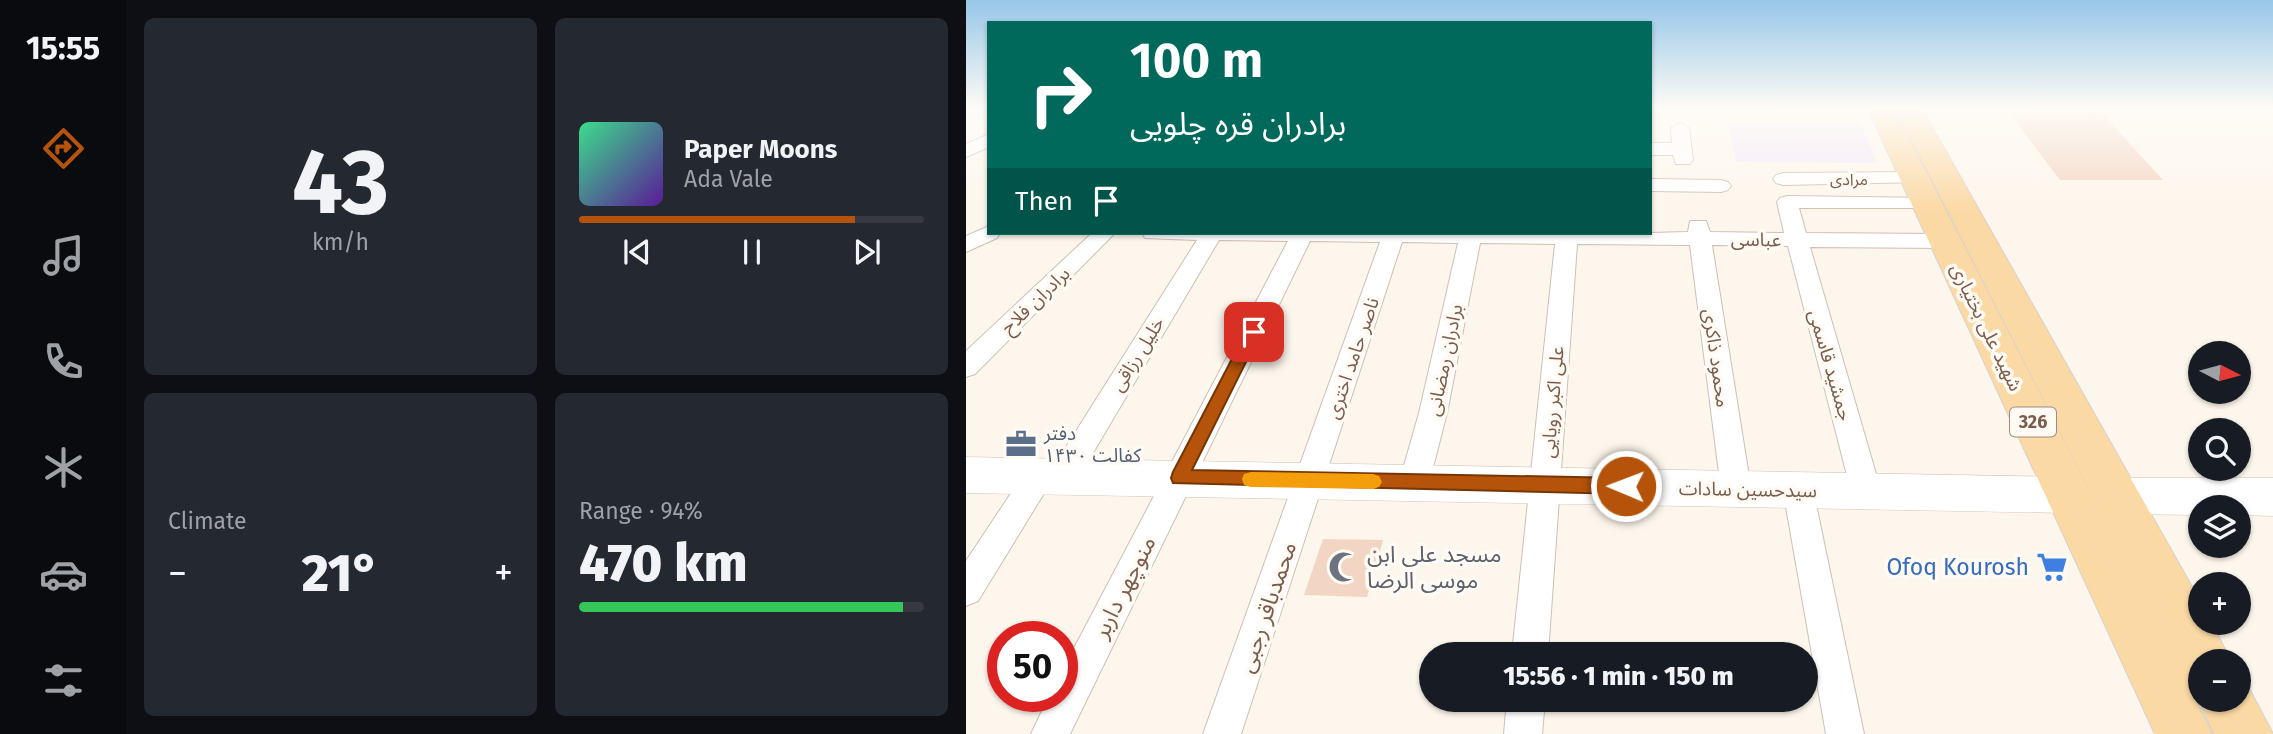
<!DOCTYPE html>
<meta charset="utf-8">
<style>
:root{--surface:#171b24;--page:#242831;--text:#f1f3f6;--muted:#9ea1a6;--line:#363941;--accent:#b45309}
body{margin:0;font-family:"Fira Sans","Noto Sans Arabic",sans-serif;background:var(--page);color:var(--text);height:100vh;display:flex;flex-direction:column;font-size:26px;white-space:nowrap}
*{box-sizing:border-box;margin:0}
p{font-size:23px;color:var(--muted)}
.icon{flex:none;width:38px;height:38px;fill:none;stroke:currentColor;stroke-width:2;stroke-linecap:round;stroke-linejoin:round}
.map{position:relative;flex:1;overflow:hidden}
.side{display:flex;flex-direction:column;gap:18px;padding:18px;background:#0d0f14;width:840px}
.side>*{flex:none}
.banner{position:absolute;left:21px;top:21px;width:665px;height:214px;border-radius:0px;box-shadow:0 2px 5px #0004;background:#00695c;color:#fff;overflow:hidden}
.needle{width:46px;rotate:96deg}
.buttons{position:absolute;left:1222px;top:341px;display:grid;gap:14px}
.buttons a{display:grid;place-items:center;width:63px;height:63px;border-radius:50%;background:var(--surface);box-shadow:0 2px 5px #0004;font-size:35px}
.speed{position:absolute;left:21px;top:621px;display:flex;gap:14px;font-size:35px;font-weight:700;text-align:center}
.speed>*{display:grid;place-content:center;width:91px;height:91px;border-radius:50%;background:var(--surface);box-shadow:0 2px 5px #0004;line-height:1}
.speed .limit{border:10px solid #d22;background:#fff;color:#111}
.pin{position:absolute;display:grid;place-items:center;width:60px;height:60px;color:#fff;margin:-30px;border-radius:14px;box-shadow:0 4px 10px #0006}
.me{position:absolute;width:77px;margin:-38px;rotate:271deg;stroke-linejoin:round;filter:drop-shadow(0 0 5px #0008)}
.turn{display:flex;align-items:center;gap:24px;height:147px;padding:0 28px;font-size:32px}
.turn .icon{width:91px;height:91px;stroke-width:2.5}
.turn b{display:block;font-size:49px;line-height:60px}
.then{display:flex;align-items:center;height:66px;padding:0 28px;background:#0003;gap:14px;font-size:26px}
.big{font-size:52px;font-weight:800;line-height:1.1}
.side .widget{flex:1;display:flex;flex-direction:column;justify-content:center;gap:10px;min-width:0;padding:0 24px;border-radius:10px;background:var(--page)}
.side .dial{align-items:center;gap:0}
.dial b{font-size:91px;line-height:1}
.song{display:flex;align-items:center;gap:21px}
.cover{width:84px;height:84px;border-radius:10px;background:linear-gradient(135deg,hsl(150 70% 55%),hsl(270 70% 35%))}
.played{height:7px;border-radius:4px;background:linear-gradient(90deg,var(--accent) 80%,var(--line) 80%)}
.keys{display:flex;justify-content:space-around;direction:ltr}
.heat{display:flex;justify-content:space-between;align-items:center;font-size:38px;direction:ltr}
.charge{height:10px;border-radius:5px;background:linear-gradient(90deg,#34c759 94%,var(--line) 0)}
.side .tiles{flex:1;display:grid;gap:18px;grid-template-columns:repeat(2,1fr)}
.trip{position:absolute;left:453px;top:642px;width:399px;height:70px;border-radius:35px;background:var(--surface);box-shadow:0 2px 5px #0004;font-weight:800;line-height:70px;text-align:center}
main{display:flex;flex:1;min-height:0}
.menu{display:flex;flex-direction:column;width:126px;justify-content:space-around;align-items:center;background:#090b0e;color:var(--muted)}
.menu .icon{width:49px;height:49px}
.menu .active{color:var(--accent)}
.menu b{font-size:32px;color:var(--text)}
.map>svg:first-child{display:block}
.education{fill:#f3e8fa}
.building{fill:#f3d5c3}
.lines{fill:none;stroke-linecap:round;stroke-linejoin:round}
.street-casing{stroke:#d1beb0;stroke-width:2}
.secondary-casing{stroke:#d6c0b0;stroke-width:1}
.primary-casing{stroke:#dad1cd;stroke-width:2}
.street{fill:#fff;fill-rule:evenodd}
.secondary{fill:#fff;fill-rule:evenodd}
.primary{fill:#fbd9a5;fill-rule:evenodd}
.route{fill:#b45309;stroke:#753606;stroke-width:2}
.slow{fill:#f59e0b}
.labels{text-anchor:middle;stroke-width:7;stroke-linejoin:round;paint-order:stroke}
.far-street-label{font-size:16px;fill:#7a5c4d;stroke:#fffaf3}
.shield{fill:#fffaf3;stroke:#a28b7f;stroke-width:2}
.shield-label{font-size:18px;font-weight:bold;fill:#7a5c4d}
.street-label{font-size:19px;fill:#7a5c4d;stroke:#fffaf3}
.service-label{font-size:19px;fill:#4e5e75;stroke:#fffaf3;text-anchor:start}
.near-worship-label{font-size:23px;fill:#5b616d;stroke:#fffaf3;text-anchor:start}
.near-shop-label{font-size:23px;fill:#366cbe;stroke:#fffaf3;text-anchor:end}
.near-street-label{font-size:23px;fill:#7a5c4d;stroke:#fffaf3}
</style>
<main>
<nav class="menu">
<b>15:55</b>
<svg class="icon active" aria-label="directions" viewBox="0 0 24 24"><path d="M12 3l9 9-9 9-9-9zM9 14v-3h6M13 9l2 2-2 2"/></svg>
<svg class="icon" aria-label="music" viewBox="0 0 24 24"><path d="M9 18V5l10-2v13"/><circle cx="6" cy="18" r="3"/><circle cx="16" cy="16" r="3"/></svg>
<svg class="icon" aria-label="phone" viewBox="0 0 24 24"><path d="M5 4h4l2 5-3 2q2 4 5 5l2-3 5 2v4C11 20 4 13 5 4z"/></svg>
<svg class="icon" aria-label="climate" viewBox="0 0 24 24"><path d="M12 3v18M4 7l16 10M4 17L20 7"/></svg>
<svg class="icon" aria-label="car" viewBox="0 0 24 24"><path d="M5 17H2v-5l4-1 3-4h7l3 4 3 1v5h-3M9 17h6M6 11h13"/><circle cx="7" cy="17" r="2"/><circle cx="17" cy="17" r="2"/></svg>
<svg class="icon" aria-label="filters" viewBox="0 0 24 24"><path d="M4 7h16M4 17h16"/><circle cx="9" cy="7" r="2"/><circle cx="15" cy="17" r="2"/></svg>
</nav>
<section class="side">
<div class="tiles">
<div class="widget dial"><b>43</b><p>km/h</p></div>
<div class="widget">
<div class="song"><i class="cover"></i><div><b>Paper Moons</b><p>Ada Vale</p></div></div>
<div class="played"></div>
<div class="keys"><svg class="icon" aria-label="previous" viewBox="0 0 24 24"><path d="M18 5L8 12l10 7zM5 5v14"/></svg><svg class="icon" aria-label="pause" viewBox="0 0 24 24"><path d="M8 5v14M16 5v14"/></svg><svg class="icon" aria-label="next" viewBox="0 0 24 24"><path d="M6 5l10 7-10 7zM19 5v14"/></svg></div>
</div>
<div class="widget"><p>Climate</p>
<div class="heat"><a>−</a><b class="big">21°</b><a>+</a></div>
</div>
<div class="widget"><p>Range · 94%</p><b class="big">470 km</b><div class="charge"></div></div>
</div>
</section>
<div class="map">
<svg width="1307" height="734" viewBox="0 0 1307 734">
<rect width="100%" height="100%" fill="#fdf6ec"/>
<!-- education -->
<path class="education" d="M762 122H894L911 163 770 162Z"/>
<!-- building -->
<path class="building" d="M1136 113 1197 180H1094L1044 114Z
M357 539 417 540 401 597 338 595Z"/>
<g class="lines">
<!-- street casing -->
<g class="street-casing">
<path id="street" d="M714 123 723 128 727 160 724 164H710L707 155H684V143H706L705 128Z
M23 134V147L0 157V144Z
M949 172 956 174 959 178 956 182 817 185 810 183 807 179 810 175 817 173Z
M684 179 755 180 762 182 765 186 762 190 755 192 684 191Z
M821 196 967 198 970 202 967 206 960 208H833L840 233 979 234 987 236 990 241 987 246 979 248 844 247 915 491 911 500 900 504 889 500 885 491 822 246 746 245 785 489 781 498 770 502 759 498 755 489 724 245 611 244 582 654H546L589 244 514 243 481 413 463 483 459 492 448 496 437 492 433 483 453 413 492 243 436 242 275 734H237L414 242 344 241 104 734H65L83 696H96V671L322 241 253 240 108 485 97 489 85 482 12 601 0 606V561L63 466 74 462 86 469 231 240 179 238 176 233H684L722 232 724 221H740L744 232 818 233 811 202 814 198Z
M23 226V233H34L31 238 0 252V236Z
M126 233H149L9 374 0 377V351Z
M832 477 843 481 847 490 898 734H860L817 490 821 481Z
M541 700H579L576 734H538Z"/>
</g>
<!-- secondary casing -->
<g class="secondary-casing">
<path id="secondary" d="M0 457 1102 477 1117 482 1123 495 1117 508 1102 513 0 493Z
M1150 478H1307V516L1272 515V508H1234V515L1150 514 1135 509 1129 496 1135 483Z"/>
</g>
<!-- primary casing -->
<g class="primary-casing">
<path id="primary" d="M902 109H928L1161 564 931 111H957L1234 601V623H1246L1265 662H1234V686L1221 681 1246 734H1189Z
M1272 678 1279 681 1307 734H1248L1233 700 1234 697V700H1272Z"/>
</g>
<!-- street -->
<use href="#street" class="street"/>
<!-- secondary -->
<use href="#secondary" class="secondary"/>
<!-- primary -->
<use href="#primary" class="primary"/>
</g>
<!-- sky -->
<linearGradient id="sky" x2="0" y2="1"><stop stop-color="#97c7e8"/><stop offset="0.51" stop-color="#fefbf6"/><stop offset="1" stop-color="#fefbf6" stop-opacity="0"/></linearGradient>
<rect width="1307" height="212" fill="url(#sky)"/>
<!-- route -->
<path class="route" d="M288 326 295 332 226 470 660 478 667 481 669 486 667 492 660 494 207 483 205 478 207 472 280 332Z"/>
<!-- slow -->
<path class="slow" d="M285 472 407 474 413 476 416 482 413 487 407 489 285 487 278 485 276 479 278 474Z"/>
<!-- icons -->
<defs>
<g id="office-bare" transform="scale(2.415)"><path d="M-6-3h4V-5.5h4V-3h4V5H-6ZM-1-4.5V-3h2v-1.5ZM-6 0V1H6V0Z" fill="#5c6f8a" stroke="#fffaf3" stroke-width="2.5" paint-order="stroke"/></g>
<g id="mosque-bare" transform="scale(2.415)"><path d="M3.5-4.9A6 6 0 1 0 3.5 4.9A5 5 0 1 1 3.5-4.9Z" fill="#6b7280" stroke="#fffaf3" stroke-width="2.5" paint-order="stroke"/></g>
<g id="supermarket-bare" transform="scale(2.415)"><path d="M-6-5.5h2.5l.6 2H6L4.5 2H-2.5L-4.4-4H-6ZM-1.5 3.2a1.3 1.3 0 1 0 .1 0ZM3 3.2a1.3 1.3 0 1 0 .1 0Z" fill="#3f7fe0" stroke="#fffaf3" stroke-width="2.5" paint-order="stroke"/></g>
</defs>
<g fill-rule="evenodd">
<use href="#office-bare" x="55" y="444"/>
<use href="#mosque-bare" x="378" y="567"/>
<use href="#supermarket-bare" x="1086" y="567"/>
</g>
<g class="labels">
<!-- far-street labels -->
<g class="far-street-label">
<text x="883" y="185">مرادی</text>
</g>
<!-- shield labels -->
<rect class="shield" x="1044" y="407.5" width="46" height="29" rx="5"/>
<g class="shield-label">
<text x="1067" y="428">326</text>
</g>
<!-- street labels -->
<g class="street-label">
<text transform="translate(790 239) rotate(1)" y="7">عباسی</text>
<text transform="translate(69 300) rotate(-44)" y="7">برادران فلاح</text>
<text transform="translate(1021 327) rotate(64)" y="7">شهید علی بختیاری</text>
<text transform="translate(171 354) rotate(-58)" y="7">خلیل رزاقی</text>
<text transform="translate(386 358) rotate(-71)" y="7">ناصر حامد اختری</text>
<text transform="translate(751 358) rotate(82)" y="7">محمود ذاکری</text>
<text transform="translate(478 360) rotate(-78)" y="7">برادران رمضانی</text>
<text transform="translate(865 365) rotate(74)" y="7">جمشید قاسمی</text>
<text transform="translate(586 402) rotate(-85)" y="7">علی اکبر رویایی</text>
<text transform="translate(782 489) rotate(1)" y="7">سیدحسین سادات</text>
</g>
<!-- service labels -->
<g class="service-label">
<text x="78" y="440">دفتر<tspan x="78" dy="22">کفالت ۱۴۳۰</tspan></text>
</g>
<!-- near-worship labels -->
<g class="near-worship-label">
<text x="401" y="562">مسجد علی ابن<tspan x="401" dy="26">موسی الرضا</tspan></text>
</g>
<!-- near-shop labels -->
<g class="near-shop-label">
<text x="1063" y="575">Ofoq Kourosh</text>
</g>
<!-- near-street labels -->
<g class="near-street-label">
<text transform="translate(158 587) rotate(-63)" y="8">منوچهر داربر</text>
<text transform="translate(301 607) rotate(-71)" y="8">محمدباقر رجبی</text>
</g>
</g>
</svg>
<div class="buttons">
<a><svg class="needle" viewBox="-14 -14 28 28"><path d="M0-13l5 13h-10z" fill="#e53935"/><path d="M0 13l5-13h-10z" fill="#9ea1a6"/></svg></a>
<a><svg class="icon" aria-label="search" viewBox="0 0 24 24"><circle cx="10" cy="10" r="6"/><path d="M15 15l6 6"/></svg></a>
<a><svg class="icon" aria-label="layers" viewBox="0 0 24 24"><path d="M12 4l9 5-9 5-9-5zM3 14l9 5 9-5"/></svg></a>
<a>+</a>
<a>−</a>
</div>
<div class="speed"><div class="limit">50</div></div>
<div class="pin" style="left:288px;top:332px;background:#d93025"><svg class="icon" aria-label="arrive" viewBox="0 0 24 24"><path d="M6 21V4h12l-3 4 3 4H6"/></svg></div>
<svg class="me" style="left:660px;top:486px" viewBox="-20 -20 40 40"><circle r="17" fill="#b45309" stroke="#fff" stroke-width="3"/><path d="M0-11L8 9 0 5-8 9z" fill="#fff"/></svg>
<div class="trip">15:56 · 1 min · 150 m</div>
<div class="banner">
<div class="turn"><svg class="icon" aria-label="right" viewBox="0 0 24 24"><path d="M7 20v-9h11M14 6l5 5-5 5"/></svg><div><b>100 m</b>برادران قره چلویی</div></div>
<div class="then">Then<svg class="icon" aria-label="arrive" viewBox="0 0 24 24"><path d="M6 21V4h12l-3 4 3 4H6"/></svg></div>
</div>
</div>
</main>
